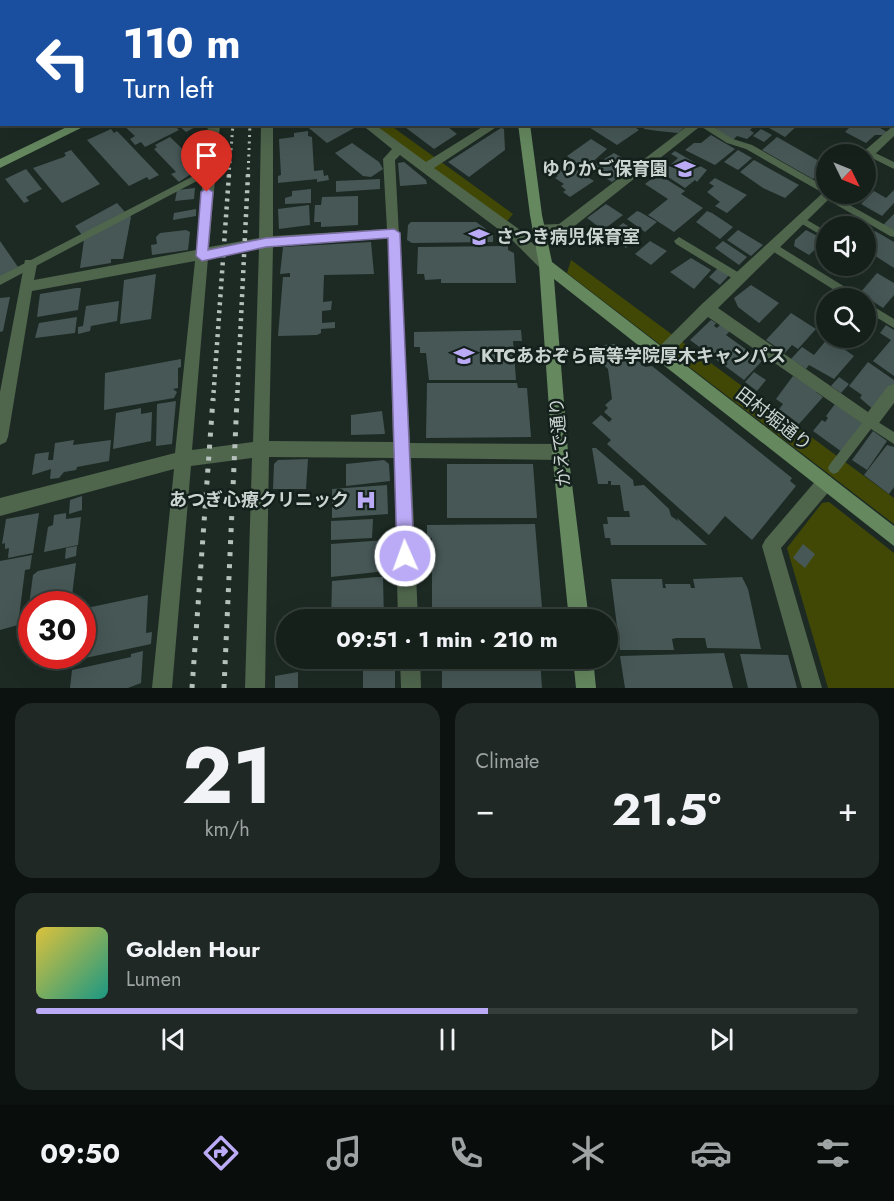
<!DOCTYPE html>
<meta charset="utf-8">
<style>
:root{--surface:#16201b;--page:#1f2824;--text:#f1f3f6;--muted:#9ea3a3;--line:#353e3a;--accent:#bbaaf6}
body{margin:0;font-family:Jost,"Noto Sans JP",sans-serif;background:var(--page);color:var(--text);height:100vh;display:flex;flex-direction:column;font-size:22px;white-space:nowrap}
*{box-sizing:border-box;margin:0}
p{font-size:20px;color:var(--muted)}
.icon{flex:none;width:33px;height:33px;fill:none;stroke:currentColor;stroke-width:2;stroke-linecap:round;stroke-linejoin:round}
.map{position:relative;height:688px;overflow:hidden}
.drawer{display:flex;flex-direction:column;gap:15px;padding:15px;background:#0c120f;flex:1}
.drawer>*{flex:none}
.hud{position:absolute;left:0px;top:0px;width:894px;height:126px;box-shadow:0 6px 24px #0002,0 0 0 2px var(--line);background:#1a4fa0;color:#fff;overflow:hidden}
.needle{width:39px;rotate:133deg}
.buttons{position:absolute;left:816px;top:144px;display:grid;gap:12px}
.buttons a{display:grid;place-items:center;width:60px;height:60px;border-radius:50%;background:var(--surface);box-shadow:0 6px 24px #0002,0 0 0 2px var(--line);font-size:30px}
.speed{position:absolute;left:18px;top:591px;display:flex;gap:12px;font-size:30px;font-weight:700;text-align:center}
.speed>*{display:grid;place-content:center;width:78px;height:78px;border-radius:50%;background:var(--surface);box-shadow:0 6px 24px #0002,0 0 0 2px var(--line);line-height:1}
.speed .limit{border:9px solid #d22;background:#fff;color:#111}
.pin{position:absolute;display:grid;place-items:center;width:51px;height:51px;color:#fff;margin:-62px -26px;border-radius:50% 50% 50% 0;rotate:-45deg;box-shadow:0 0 6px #0007}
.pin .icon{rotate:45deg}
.me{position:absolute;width:66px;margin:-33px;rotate:358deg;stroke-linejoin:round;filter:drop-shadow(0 0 4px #0008)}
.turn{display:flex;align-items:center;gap:21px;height:126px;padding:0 24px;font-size:27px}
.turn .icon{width:78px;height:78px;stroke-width:2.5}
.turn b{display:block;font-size:42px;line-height:51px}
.big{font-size:45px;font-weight:700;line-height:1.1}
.drawer .widget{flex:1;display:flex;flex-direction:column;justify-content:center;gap:9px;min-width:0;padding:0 21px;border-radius:18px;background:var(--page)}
.drawer .dial{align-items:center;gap:0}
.dial b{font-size:78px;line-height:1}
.song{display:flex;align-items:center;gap:18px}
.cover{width:72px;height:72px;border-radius:9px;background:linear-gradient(135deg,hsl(50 70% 55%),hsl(170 70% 35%))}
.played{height:6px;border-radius:3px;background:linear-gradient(90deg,var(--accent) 55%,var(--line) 55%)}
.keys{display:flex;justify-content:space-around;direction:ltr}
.heat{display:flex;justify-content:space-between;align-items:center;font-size:33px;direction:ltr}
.drawer .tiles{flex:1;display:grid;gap:15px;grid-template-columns:1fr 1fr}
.widget:last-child{grid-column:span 2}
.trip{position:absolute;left:276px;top:609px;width:342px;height:60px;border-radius:30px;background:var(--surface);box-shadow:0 6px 24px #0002,0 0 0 2px var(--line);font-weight:700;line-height:60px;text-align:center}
.tab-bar{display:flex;height:96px;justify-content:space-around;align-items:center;background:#090d0b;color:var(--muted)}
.tab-bar .icon{width:42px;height:42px}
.tab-bar .current{color:var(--accent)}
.tab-bar b{font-size:27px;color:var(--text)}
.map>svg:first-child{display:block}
.green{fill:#414806}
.building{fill:#465756}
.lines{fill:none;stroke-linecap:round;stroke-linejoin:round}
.lane{fill:#4f654c;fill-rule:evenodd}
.street{fill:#4f654c;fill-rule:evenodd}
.secondary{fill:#65885f;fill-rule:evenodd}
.highway{fill:#84bb7b;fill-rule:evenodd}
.rail-far2{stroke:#b6c0bc;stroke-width:3;stroke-dasharray:2 4.5;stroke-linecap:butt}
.rail-far1{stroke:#b6c0bc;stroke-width:4.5;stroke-dasharray:3 5;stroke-linecap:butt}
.rail{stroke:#b6c0bc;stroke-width:5;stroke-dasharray:4 8;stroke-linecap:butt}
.route{fill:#bbaaf6;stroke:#7a6ea0;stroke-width:1.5}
.labels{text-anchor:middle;stroke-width:5;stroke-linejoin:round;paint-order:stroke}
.poi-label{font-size:18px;font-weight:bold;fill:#cbd4d0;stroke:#13201b;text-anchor:end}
.street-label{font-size:18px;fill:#cbd4d0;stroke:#13201b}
</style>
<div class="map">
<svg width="894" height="688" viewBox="0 0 894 688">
<rect width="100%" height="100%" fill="#1d2a24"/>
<!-- green -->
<path class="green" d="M371 125H390L513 214 504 225Z
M571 260 894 498V524L567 273Z
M829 502 894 553V688H828L787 548 822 503Z"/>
<!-- building -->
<path class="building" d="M122 124H173L179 130 145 147 141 142 135 145 130 139 135 136Z
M177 124H201L186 132Z
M304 124H352L356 127 327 143Z
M401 124H444L457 134 434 149Z
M584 124H630L639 130 617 145Z
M643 124H683L684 128 678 133 658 131 644 129Z
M720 124H746L752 128 750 130 754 133 747 139 737 136 733 140 714 129Z
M762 124H799L785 137Z
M853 124H873L887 132 883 135H875L866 143 845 132Z
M501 128 504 129 505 150 469 177 448 162Z
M111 129 114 133 117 131 159 175 149 180 147 177 129 186 87 140Z
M761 129 772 135 764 142 753 136Z
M308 131V136L312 137 314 171 323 170 324 176 328 175 329 180 317 182V179L278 183V176L281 175 279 139 294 137V133Z
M711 135 735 149 715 165 685 150 694 143H701Z
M170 137 201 167 179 182 171 174 176 172 154 149 157 147 155 145Z
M777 137 826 165V176L821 172 813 179 762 150Z
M591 139 607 149 589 165 582 167 567 156Z
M352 143 379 162 383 169 371 177 363 176 335 153Z
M71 150 100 184 62 203 33 168 64 157 66 155 64 153Z
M738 150 752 158 738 170 724 162Z
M675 151 707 170 697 182 695 180 685 188 662 173 678 158 671 154Z
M614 153 634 165 612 182 590 168Z
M754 160 799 185 785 198 763 188 740 172Z
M404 162 426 180 427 184 400 186 398 163Z
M564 162 594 181 570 197 563 192 566 190 561 186 564 184 555 178 558 176 553 172Z
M26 169 42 189 26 197 29 201 24 203 5 179Z
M658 174 685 191 681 194 703 208 674 232 648 215 668 199 645 184Z
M715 178 747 195 727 213 715 206 720 202 707 192 714 186 709 183Z
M380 179V189L336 192V181Z
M195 188 194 199 175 201 177 190Z
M311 189V203L285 204V198L292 196V191Z
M894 190V203L882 216 861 204 874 191 886 198Z
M358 196V225L321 227V222H314L315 205H321L322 197Z
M117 203 125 212 82 235 75 226Z
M606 204 623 215 603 230 587 218Z
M309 205 310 225 279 229 278 209Z
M196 209V216L173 220 174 213Z
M637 211 640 212 657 222 645 232 627 219Z
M707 211 712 213 733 227 720 239 696 222Z
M894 214V231L883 225Z
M129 215 131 217 123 259H111V263L80 268 84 240Z
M411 222H476L486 229 485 234 493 235V242L412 243 407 240 408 225Z
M623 223 640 233 626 248 608 235Z
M186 230 190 232 188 250 152 255 151 245 157 244 156 237 160 233Z
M738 230 763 245 751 256 727 240Z
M806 230 825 240 809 255 794 246 795 240Z
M875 231 894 242V268L866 250V240Z
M0 241 18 267 0 277Z
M650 241 667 251 651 265 635 254Z
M723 241 747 257 739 265 715 248Z
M371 242 374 274 324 275 323 302 332 301 331 310 322 311V323L335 322V328L321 329V333L317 335 278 336 283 277H290V273L280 274 283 247Z
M508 246V250L514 253 516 283H441V279L425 280 424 274H417L418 247Z
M691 258 711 270 694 289 670 272Z
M826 262V266H857L844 277 823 268Z
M718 268 729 275 720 285 709 277Z
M877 273 894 283V295L883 308 860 293Z
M156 274 151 319 120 324 124 280Z
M751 285 779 303 759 323 738 307 734 298Z
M76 288H81L78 310 37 317 40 294Z
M10 297 3 331 0 332V298Z
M119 301 117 321 91 326 90 331 78 334V327L83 326 86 306Z
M791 313 816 329 798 349 792 345 785 353 766 340Z
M77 317 75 333 35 338 39 323Z
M711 320 716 323 714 326 717 328 721 324 730 331 726 335 762 361 744 380 690 340Z
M886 325 894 330V376L873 361 891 340 880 333Z
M521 330 522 341H513L516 380H429L426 353H420V347H414V332Z
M828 338 854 356 834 379 809 365 806 369 791 359 802 347 814 355Z
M615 344 623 347 645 367 652 366 792 478 790 481 796 486 752 540 725 516 709 535 607 444 611 440 592 423 601 415 609 422 612 419 604 412 608 408 605 405 612 399 608 369 599 361 598 354 604 345Z
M181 359V367L178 368V388L173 389 177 392 174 398 104 410 105 373Z
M868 362 894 380V386L875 411 860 398 862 395 849 386Z
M754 372 766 380 757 391 745 382Z
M793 376 817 390 816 392 823 397 799 424 779 409 783 404 776 399Z
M839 377 849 384 841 393 831 386Z
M427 383H517L518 388H527L531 437 426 438Z
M176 401 172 444 156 446 157 404Z
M835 404 863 424 842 452 813 431 822 420 825 422 828 418 826 416Z
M141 408V414L152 412 151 441 113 449 116 413Z
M382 411 385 434 351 435V415Z
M873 431 887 441 867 470 852 460Z
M74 440 73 445 111 440 109 461 77 467 76 470 64 472 59 478 50 479 51 469 32 475 35 454 49 452 48 460H53L55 443Z
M887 445 894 447V487L889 494 864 475Z
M592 448H596L633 480 634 486 644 485 669 509 671 516 678 521 677 518 707 545H611L610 538H605L603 524H608L607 517H630L629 511H624L620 485H611V481H608V484H598Z
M308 459 306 489H273L274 464 278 460Z
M384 460 389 464 390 481 346 486V464Z
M447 464H533L537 518H447Z
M387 485 388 514 332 518V489Z
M82 496V510L69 514 70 500Z
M39 513 33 553 8 558 9 548 5 549V543L2 544 6 519Z
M66 513V519L81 517 78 545 44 552 48 527 53 525 54 515Z
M373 519 372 538 331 540V521Z
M535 524 542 608 432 609V538H427V525Z
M385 540 386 571 331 577V544Z
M803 544 815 554 805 568 793 558Z
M77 546 76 556 65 559 66 548Z
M32 555 30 569 25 570 18 625 0 630V561Z
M76 563 71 604H32V627L26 628 33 575 38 571Z
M377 577H383L384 620H331L332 581Z
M742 577 748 589 761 649 707 648 705 638H676L672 639 674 650H620L611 579H662L663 588H666L665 584H690L691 588H695L693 579Z
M148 595 146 633 152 632 151 644 71 661 72 656H82V609Z
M143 651 141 683 128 688H70L72 670 131 657V654Z
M724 653 733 688H625L620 656Z
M740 654 788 655 797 688H748Z
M331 658H366V660L330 663Z
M442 658H540L542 688H442Z
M395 665V688H363V667Z
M298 672V688H275V676Z"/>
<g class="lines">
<!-- lane -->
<path class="lane" d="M0 0H4L5 2H2V4H0Z
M107 0H115L114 2H105Z
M118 0H125L126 2H119Z
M601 0H608L609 2H602Z
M697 124H708L733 139 752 145 826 187V194H830L894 230V237L890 236 823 197V193L746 149 727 143Z
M869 150 894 162V169L866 155 865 153Z
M209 168 213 171 212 173 0 285V276Z
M800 216 826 231V238L797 221 795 219 797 217Z
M679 237 741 274 743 277 741 280H735L676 244 674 241Z
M772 242 858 295 859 298H847L769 249 767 246 769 243Z
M866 302 894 319V328L866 311Z
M870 417 894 432V444L871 429 838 472 834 474 830 472 828 468 830 464 866 418Z"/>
<!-- street -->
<path class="street" d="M6 0H19L5 2Z
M179 0H191L178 2Z
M221 0H231V2H221Z
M262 0H272V2H262Z
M690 0H700L689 2Z
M856 0H866L855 2Z
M0 73H2L0 80Z
M208 124H220L209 247 259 238 261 124H273V236L387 229 383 159 392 149 361 124H374L426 162 487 124H501L434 168 520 230 553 265 546 270 541 269 510 238 400 155 395 160 410 443 560 444 566 446 568 452 566 458 560 460 411 458 418 620H398L394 458 269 457 265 688H245L252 458 191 466 172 688H152L174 469 0 516V498L175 453 195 261 32 291 8 437 6 442 0 445V392L25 260H35L37 264 34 280 196 250ZM388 238 393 442 269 441 273 247ZM259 248 253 442 192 450 208 258Z
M690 124H703L567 232 534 231 532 228 534 225 559 224Z
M894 125V136L870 159 866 160V154L862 153Z
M826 190V194H833L831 197 718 308 868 412 888 386 894 384V403L876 427 870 429 708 317 664 360 659 362 654 360 651 355 702 304Z
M825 475 831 477 834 483 831 489 781 548 822 688H802L762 546 765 540 819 477Z
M400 658H420L421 688H401Z"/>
<!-- secondary -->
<path class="secondary" d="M202 0H213L214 2H203Z
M346 0H357L345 2Z
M503 0H513L514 2H504Z
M73 124H89L0 168V159Z
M518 124H530L542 215 552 262 894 526V546L554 279 568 452 589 620H569L552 452 539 265 530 215Z
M573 658H593L596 688H576Z"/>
<!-- highway -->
<path class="highway" d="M878 0H891L892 2H879Z"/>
<!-- rail-far2 -->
<path class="rail-far2" d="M229 176 233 124
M248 176 250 124"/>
<!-- rail-far1 -->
<path class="rail-far1" d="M213 401 229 174
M237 401 248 174"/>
<!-- rail -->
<path class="rail" d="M192 688 213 399
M224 688 237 399"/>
</g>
<!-- route -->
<path class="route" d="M207 188 213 192 208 250 266 238 394 229 400 233 414 556 411 562 405 565 399 562 397 556 388 238 266 247 202 261 196 256 201 192Z"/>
<!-- icons -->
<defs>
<g id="school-bare" transform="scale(1.62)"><path d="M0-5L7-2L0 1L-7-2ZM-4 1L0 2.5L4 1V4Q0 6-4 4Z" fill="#bbaaf6" stroke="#13201b" stroke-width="2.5" paint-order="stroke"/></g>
<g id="university-bare" transform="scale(1.62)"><path d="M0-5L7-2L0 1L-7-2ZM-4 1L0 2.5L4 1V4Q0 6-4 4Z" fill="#bbaaf6" stroke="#13201b" stroke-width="2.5" paint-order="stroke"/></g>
<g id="hospital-bare" transform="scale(1.62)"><path d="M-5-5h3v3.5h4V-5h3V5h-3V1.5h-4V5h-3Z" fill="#bbaaf6" stroke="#13201b" stroke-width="2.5" paint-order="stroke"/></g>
</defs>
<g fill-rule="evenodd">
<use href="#school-bare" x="685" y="169"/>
<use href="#school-bare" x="479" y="237"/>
<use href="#university-bare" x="464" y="356"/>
<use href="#hospital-bare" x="366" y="500"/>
</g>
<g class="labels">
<!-- poi labels -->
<g class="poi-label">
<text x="668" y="175">ゆりかご保育園</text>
<text x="496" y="243" text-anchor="start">さつき病児保育室</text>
<text x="481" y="362" text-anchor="start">KTCあおぞら高等学院厚木キャンパス</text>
<text x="349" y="506">あつぎ心療クリニック</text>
</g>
<!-- street labels -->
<g class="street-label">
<text transform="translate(774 419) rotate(38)" y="6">田村堀通り</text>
<text transform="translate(560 442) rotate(-95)" y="6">かえで通り</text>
</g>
</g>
</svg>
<div class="buttons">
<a><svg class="needle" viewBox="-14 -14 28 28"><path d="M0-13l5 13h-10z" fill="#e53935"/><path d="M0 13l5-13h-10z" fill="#9ea3a3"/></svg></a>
<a><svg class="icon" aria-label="sound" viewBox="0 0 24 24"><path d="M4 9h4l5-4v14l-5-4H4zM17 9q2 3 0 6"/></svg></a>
<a><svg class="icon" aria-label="search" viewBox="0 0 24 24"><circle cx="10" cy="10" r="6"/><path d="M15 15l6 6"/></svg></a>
</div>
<div class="speed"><div class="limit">30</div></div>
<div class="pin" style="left:207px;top:192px;background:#d93025"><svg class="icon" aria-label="arrive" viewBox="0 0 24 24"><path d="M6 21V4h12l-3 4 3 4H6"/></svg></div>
<svg class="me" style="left:405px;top:556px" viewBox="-20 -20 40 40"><circle r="17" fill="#bbaaf6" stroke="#fff" stroke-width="3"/><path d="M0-11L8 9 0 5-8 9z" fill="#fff"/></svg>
<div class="trip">09:51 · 1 min · 210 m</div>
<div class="hud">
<div class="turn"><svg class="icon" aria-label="left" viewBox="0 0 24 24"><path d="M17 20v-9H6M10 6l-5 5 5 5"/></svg><div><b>110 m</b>Turn left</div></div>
</div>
</div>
<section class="drawer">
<div class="tiles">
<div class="widget dial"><b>21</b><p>km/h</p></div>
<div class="widget"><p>Climate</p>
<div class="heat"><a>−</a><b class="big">21.5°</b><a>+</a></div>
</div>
<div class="widget">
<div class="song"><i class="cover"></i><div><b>Golden Hour</b><p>Lumen</p></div></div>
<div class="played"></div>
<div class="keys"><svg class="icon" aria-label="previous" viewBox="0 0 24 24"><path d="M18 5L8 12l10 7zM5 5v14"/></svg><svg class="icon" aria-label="pause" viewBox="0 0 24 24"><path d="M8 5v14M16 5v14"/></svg><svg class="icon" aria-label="next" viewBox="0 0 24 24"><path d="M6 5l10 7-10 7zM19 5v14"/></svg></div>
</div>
</div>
</section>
<nav class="tab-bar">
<b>09:50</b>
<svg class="icon current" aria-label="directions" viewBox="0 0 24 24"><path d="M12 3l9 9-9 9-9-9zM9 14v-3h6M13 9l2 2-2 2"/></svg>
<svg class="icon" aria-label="music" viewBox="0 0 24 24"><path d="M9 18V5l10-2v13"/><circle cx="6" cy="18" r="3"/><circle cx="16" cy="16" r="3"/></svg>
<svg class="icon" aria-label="phone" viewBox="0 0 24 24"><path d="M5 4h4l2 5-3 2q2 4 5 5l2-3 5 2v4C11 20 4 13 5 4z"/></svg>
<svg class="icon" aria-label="climate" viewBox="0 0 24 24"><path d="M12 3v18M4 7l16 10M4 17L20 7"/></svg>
<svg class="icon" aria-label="car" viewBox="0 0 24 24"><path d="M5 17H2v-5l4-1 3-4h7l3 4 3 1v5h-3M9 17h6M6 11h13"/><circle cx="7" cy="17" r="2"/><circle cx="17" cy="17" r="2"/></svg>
<svg class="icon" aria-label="filters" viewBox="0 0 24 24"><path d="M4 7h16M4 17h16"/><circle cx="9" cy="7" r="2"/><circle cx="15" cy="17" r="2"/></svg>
</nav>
